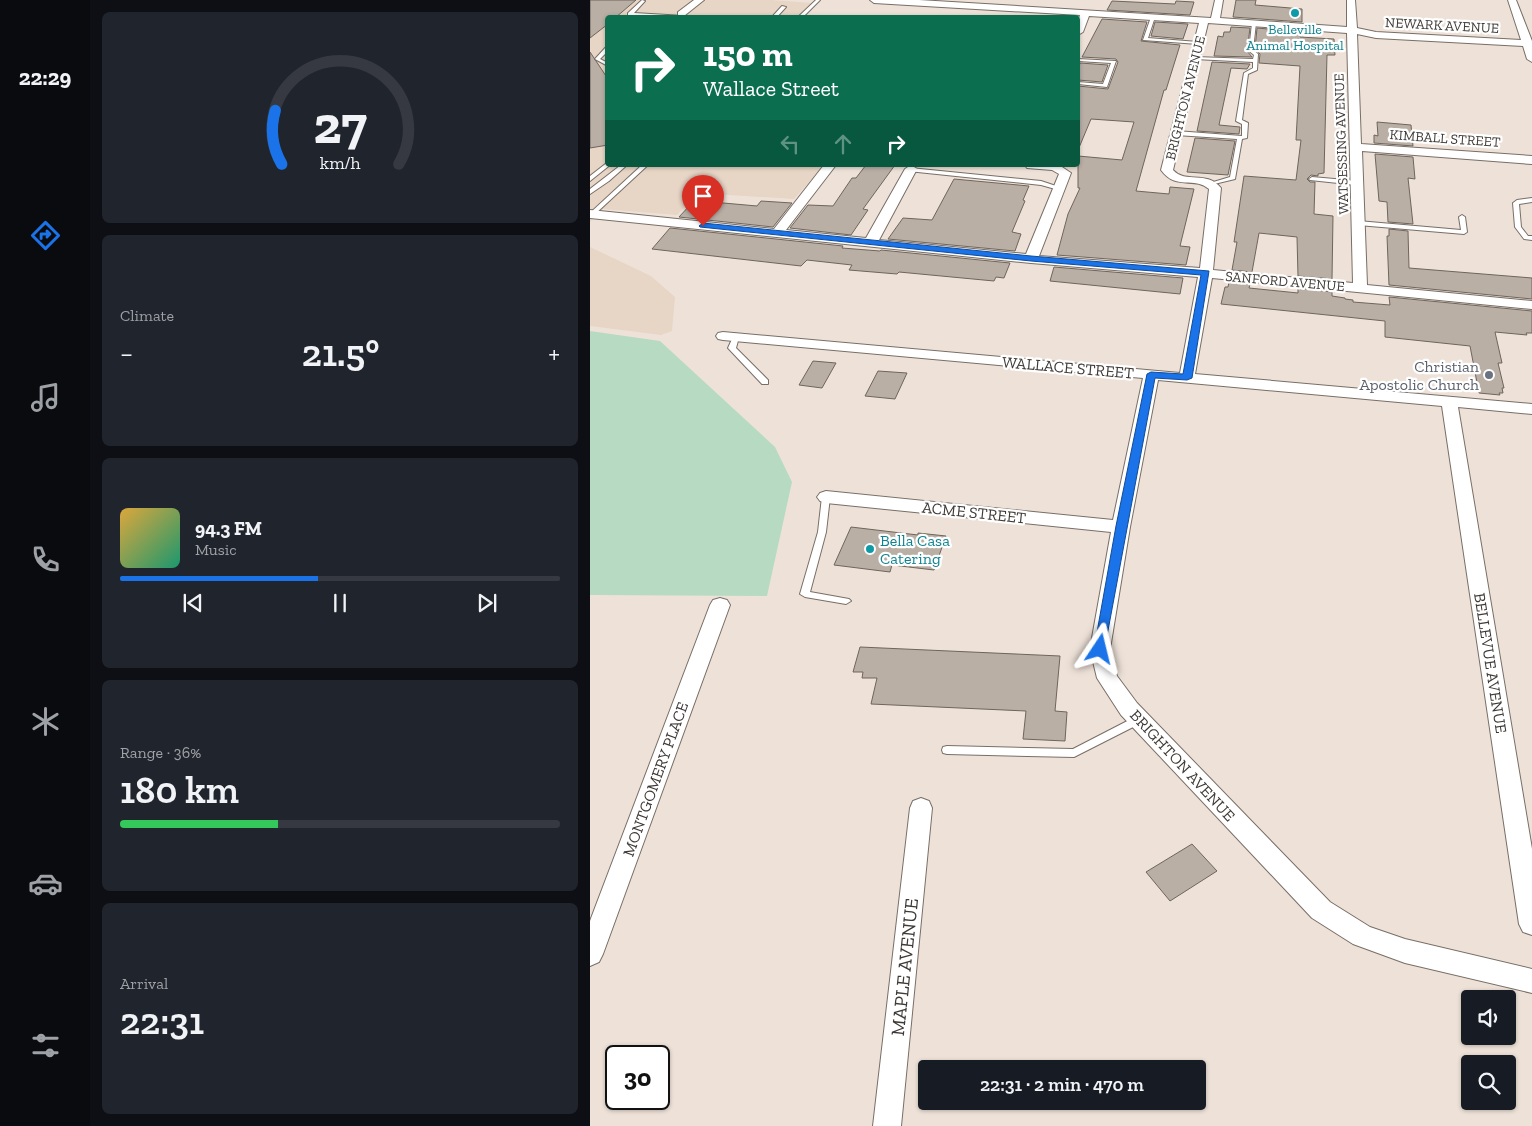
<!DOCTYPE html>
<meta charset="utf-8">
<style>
:root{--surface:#171b24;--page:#20242c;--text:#f1f3f6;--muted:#9ea1a6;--line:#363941;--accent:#1a73e8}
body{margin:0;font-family:"Zilla Slab",serif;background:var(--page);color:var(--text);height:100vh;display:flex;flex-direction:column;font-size:19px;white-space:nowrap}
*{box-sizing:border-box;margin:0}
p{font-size:16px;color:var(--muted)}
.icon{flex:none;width:28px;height:28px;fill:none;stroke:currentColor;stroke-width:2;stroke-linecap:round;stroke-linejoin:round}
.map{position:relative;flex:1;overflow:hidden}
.drawer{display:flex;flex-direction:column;gap:12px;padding:12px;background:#0d0f14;width:500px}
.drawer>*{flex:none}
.guide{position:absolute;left:15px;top:15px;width:475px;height:152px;border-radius:5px;box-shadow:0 1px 4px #0004;background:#0b6e4f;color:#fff;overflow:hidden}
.controls{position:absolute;left:871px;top:990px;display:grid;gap:10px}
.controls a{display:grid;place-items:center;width:55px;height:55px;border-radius:5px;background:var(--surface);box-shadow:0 1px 4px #0004;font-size:25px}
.speed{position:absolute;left:15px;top:1045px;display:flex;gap:10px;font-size:25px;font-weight:700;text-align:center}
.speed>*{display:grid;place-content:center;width:65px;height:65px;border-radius:50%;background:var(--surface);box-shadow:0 1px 4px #0004;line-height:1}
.speed .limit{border:2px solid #111;border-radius:8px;background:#fff;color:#111}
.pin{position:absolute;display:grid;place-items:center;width:42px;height:42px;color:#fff;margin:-51px -21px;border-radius:50% 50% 50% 0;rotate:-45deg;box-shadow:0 0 5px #0007}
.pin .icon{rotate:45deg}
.me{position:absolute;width:55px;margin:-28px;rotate:10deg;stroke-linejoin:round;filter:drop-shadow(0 0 4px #0008)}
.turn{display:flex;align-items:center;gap:18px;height:105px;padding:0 15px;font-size:22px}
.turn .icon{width:65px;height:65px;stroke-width:2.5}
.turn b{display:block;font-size:35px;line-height:42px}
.lanes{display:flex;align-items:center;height:48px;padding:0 15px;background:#0003;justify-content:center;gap:25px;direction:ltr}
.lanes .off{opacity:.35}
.big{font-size:38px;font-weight:600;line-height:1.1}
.drawer .tile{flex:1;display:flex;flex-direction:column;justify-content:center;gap:8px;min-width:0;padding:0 18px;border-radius:8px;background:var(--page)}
.drawer .dial{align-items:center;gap:0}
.dial svg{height:130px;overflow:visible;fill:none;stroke:var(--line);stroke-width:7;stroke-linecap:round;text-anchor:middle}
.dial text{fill:var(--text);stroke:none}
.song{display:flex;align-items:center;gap:15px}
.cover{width:60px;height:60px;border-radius:8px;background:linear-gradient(135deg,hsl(40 70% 55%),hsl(160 70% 35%))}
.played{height:5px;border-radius:2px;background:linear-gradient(90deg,var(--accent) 45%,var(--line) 45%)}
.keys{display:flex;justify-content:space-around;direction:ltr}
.heat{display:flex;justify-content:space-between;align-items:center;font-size:28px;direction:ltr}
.charge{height:8px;border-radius:4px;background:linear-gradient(90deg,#34c759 36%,var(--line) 0)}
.trip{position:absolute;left:328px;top:1060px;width:288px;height:50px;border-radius:5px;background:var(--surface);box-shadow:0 1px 4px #0004;font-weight:600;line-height:50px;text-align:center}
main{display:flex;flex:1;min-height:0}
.tabs{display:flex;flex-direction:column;width:90px;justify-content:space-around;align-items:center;background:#090b0e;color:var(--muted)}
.tabs .icon{width:35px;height:35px}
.tabs .selected{color:var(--accent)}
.tabs b{font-size:22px;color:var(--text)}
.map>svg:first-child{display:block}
.built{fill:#e7d5c6}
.green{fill:#b7dac3}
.building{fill:#baafa5;stroke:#6e655c}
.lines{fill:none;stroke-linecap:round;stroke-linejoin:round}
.service-casing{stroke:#786e66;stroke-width:2}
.minor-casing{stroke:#786e66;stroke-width:2}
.service{fill:#fff;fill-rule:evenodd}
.minor{fill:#fff;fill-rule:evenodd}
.route{fill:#1a73e8;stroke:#114b97}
.culture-dot{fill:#0f9aa8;stroke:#fff;stroke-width:2}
.worship-dot{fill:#6b7280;stroke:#fff;stroke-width:2}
.labels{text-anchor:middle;stroke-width:4.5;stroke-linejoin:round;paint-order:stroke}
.far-street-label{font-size:14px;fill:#3f3a36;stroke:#fff}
.far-culture-label{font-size:14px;fill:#0d838f;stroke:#fff}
.worship-label{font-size:16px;fill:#5b616d;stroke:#fff;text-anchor:end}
.street-label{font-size:16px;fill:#3f3a36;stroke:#fff}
.culture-label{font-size:16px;fill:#0d838f;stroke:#fff;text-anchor:start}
.near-street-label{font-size:19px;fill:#3f3a36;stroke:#fff}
</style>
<main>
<nav class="tabs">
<b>22:29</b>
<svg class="icon selected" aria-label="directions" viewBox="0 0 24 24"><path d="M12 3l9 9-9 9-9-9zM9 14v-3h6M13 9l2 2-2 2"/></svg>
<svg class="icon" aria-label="music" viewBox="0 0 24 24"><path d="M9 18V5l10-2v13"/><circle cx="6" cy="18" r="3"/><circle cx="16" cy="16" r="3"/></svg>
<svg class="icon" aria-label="phone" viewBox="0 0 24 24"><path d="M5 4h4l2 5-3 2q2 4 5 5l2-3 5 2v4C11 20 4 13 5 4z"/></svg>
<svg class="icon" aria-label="climate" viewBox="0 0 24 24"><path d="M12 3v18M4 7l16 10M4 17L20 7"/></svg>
<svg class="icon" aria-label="car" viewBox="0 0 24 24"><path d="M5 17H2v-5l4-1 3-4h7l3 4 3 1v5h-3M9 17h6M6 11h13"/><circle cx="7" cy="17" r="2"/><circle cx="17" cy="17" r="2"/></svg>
<svg class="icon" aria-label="filters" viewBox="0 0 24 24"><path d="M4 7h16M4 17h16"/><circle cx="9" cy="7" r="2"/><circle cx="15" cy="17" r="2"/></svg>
</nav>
<section class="drawer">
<div class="tile dial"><svg viewBox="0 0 100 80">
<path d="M14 69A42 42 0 1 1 86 69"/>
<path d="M14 69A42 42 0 0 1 10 36" stroke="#1a73e8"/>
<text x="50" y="56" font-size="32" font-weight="700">27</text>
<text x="50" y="72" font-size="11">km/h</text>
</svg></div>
<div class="tile"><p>Climate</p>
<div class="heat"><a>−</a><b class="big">21.5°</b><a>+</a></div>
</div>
<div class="tile">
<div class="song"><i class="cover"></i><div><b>94.3 FM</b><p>Music</p></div></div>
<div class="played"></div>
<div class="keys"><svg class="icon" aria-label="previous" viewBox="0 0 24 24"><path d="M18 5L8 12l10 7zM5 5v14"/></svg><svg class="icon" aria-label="pause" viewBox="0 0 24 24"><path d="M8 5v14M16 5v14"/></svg><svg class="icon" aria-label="next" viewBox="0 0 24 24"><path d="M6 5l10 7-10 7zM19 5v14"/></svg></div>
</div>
<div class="tile"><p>Range · 36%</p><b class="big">180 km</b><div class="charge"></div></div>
<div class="tile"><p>Arrival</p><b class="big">22:31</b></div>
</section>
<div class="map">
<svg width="942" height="1126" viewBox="0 0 942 1126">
<rect width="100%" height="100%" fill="#eee2d8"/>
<!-- built -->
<path class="built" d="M0 0H181L222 3 207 17 18 18V165H234L204 199 107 193 87 215 13 209 0 222Z
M0 247 61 276 85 297 82 331 71 335 0 326Z"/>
<!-- green -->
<path class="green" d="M0 331 70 341 185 447 202 482 177 596 0 595Z"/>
<!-- building -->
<path class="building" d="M0 0H46L25 18H18V24L0 38Z
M646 0H666L665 5 712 9V22L643 17Z
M522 1 585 4 586 1 604 2 600 15 517 10Z
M512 19 557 22 551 41 590 45 576 90H574L546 191 579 194 580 187 604 189 590 246 600 247 596 265 467 255 478 214 490 188H488V156L532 160 544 122 501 119 488 150V86L518 89 528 62 526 59 492 57Z
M565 22 598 24 593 39 561 36Z
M641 27 660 28 657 51 662 57 624 56 628 36 633 37 634 32H640Z
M667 28 711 32 710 37 744 39 745 55H737L734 173 728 174V176L721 175 717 179 720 182H725L724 214 743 216 742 279 708 276 707 237 669 233 662 272 642 270 647 242H644L654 176 706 180 711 140H706L710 66 669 63 670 54 665 49Z
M0 52 18 79V145L0 148Z
M622 62 660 64 657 69 641 68 629 125 650 127 649 134 607 131Z
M490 63 518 65 512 82 488 80V70Z
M787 122 821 125 823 146 784 143V135L788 136Z
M605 138 645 141 638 175 597 172Z
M785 154 823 157 825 179 818 178 823 224 798 222 797 202 789 201Z
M276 165H305L273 209 278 210 261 235 200 228 218 205 243 206 262 178H266Z
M364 179 439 186 433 200 435 201 422 232 431 234 425 251 298 239 313 218 342 220Z
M111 201 167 206 171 201 202 203 183 227 89 217 101 204H108Z
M80 228 253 246 252 248 290 251 291 250 420 263 414 278 406 277 404 281 309 272 307 274 259 270 262 265 217 260 211 266 62 249Z
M799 229 818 231 819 268 942 278V299L799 285 797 236H799Z
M464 267 593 278 590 294 460 281Z
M639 282 660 284 659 288 708 293V288L742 292V296L755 298V299L763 300V302L800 305 799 297 942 311V333H936L937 335 905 332 912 363H908L914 388H912L913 393H909L910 395 889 393 880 346 795 337V321L631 304 635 287H638Z
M223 361 246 363 232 388 209 385Z
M288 371 317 373 305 399 275 396Z
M261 527 328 535V533L356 536 344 570 302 565 300 572 244 565Z
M270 647 470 656 465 711 477 712 475 741 433 739 436 711 281 704 287 678H272L273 672H263Z
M602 844 627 871 580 901 556 872Z"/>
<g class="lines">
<!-- service casing -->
<g class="service-casing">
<path id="service" d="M52 0 55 1 44 13 127 18H87L38 15V13Z
M226 0H230L212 18H207Z
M192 6 196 7 186 18H181Z
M563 16 565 17 558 38 608 42 610 43 608 44 553 40 561 17Z
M664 22 666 23 663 50 668 54 667 70 658 74 652 120 658 123 657 138 652 139 645 179 620 185V183L640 177 647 139 586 135 583 133 586 131 652 136V124L646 121 654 73 663 68V62L605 59 603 58 605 57 663 59 664 55 659 51 662 23Z
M16 47H18V51L10 59 18 63V66L5 59Z
M488 59 526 61 517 87 488 84V82L513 84 521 63 488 61Z
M18 162V165H20L0 181V176Z
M31 165H37L19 181 0 194V189Z
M52 165H58L4 215H0V213Z
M320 168 451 181 472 188 469 190 451 185 318 171 317 170Z
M722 177 767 181 770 183 767 185 720 180 719 179Z
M942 198V202L929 204 931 227 938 236H942V240L934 239 925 227 923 203 927 200Z
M872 215 875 217 877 232 874 234 768 225 765 223 768 221 871 230 869 217Z
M146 335 149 337 146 348 178 380V384H172L138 348 143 337Z
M236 494 240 497 236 532 220 592 259 599 261 601 256 604 215 597 210 594 228 532 232 497Z
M549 715 553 716 554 719 553 722 484 757 357 754 353 753 352 750 353 747 357 746 483 749Z"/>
</g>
<!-- minor casing -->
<g class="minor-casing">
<path id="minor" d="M104 0H114L94 16H88V12Z
M280 0H329L621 18 625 0H633L630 18 757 27V0H765L767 28 786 32 931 40 918 0H926L942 41V62L937 59 933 46 786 38 767 34 771 144 942 156V164L772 151 777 285 942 301V309L622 278 605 374 942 404V414L868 407 942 849V935L933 932 929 924 852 406 568 380 540 527 520 649 527 676 547 703 740 902 780 927 815 939 942 969V993L815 963 763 944 722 918 531 715 507 678 500 649 521 532 236 503 230 501 227 497 230 493 236 491 523 520 553 378 133 340 128 339 126 336 128 333 133 332 590 373 608 277 441 263 0 218V210L184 229 234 165H246L196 230 276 238 315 169 321 165 327 169 289 240 436 254 469 174 462 170 437 168 435 165H469L481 173 449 256 610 268 619 189C604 176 586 191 571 170L609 23 499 16 493 32 488 35V22L490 15 284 3ZM618 23 757 33 763 283 623 270 631 188C617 170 595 184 583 170Z
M130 598 137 600 140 605 13 954 9 962 0 966V921L120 605 123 600Z
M331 798 339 801 342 808 311 1126H283L320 808 323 801Z"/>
</g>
<!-- service -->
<use href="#service" class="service"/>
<!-- minor -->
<use href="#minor" class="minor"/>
</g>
<!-- route -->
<path class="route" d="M113 223 441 256 619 271 602 378 597 380 565 378 514 652H506L504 649 526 526 557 374 561 372 593 374 611 275 441 261 110 227 109 226Z"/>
<!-- markers -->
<g class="culture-dot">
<circle cx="705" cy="13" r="5"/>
<circle cx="280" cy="549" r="5"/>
</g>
<circle class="worship-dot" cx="899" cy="375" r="5"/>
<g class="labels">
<!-- far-street labels -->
<g class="far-street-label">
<text transform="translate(852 25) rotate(3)" y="5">NEWARK AVENUE</text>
<text transform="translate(595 98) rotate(-76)" y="5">BRIGHTON AVENUE</text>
<text transform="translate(855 138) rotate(4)" y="5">KIMBALL STREET</text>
<text transform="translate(751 144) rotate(-92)" y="5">WATSESSING AVENUE</text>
<text transform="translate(695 281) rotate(5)" y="5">SANFORD AVENUE</text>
</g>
<!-- far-culture labels -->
<g class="far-culture-label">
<text x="705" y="34">Belleville<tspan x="705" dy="16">Animal Hospital</tspan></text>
</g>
<!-- worship labels -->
<g class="worship-label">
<text x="889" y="372">Christian<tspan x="889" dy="18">Apostolic Church</tspan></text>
</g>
<!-- street labels -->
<g class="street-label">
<text transform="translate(478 367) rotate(5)" y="6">WALLACE STREET</text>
<text transform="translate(384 512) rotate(6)" y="6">ACME STREET</text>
<text transform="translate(901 663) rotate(81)" y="6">BELLEVUE AVENUE</text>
<text transform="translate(593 765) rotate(47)" y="6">BRIGHTON AVENUE</text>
<text transform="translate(65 779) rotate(-70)" y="6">MONTGOMERY PLACE</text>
</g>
<!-- culture labels -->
<g class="culture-label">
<text x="290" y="546">Bella Casa<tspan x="290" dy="18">Catering</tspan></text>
</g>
<!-- near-street labels -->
<g class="near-street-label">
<text transform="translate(314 967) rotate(-84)" y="7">MAPLE AVENUE</text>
</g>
</g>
</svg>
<div class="controls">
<a><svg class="icon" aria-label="sound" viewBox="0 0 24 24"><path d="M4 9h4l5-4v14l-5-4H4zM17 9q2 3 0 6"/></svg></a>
<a><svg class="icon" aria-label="search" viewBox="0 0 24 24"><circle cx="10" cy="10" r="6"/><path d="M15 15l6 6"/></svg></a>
</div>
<div class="speed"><div class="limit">30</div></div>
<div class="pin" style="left:113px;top:226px;background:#d93025"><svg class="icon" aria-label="arrive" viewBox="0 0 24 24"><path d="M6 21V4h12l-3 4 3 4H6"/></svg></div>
<svg class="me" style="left:510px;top:649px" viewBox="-20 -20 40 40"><path d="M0-17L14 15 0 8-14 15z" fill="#1a73e8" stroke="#fff" stroke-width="4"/></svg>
<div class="trip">22:31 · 2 min · 470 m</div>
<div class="guide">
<div class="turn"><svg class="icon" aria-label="right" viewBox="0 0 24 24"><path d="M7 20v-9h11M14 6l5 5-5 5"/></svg><div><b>150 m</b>Wallace Street</div></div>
<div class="lanes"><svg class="icon off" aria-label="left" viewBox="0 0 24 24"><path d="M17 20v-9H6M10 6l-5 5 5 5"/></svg><svg class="icon off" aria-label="ahead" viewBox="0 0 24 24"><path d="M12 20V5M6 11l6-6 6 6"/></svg><svg class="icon" aria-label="right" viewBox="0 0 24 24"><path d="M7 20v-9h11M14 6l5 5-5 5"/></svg></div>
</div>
</div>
</main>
